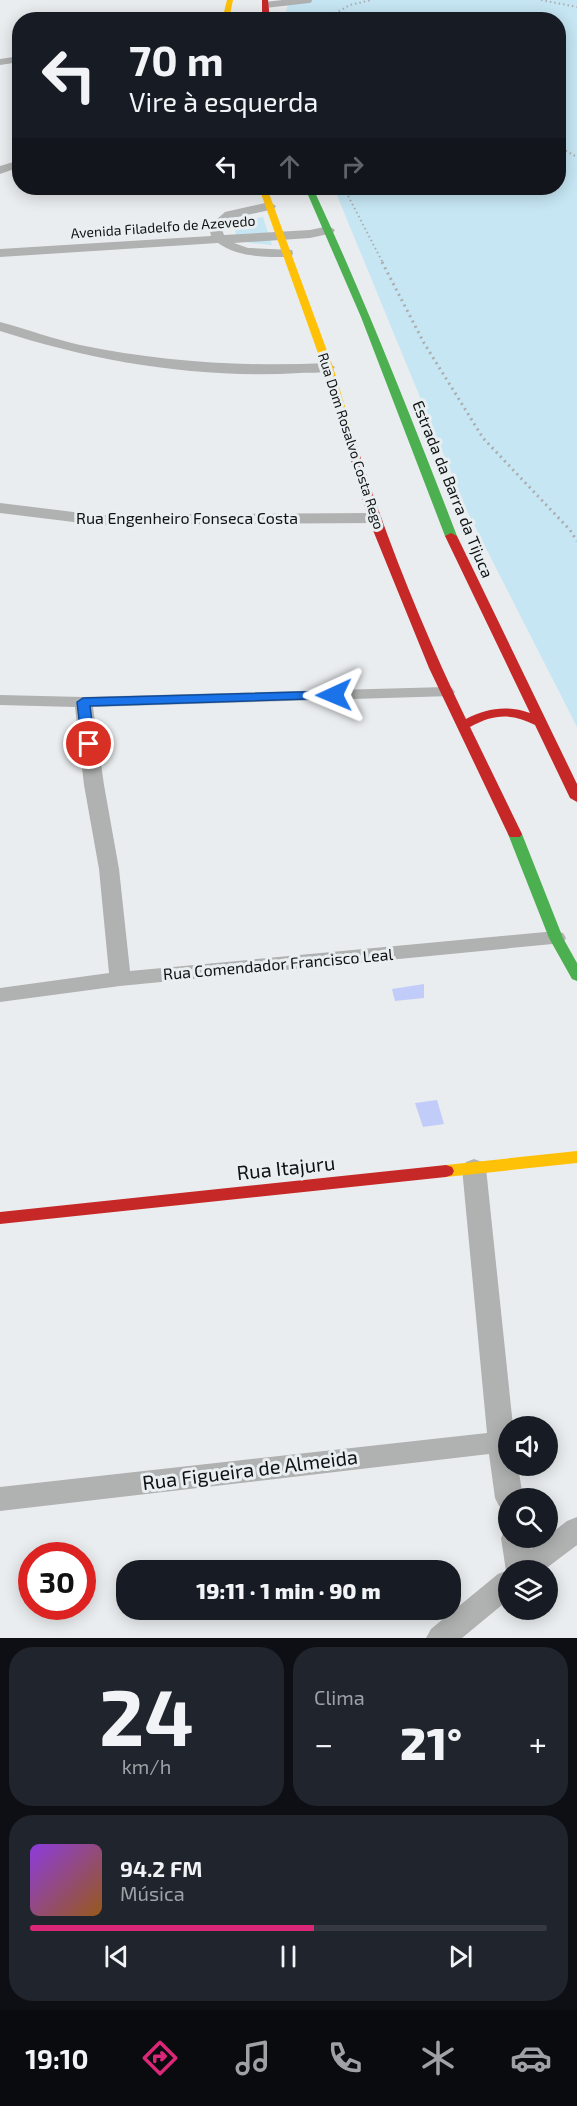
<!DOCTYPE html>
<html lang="pt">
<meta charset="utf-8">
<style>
:root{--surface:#171b24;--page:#20242c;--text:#f1f3f6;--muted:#9ea1a6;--line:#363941;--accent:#db2777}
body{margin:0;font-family:"Exo 2",sans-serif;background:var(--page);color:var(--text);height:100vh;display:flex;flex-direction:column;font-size:22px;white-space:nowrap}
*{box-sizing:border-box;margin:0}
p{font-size:20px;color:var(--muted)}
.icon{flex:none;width:33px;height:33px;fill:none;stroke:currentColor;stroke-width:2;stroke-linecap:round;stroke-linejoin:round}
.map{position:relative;height:1638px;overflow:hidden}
.panel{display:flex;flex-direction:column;gap:9px;padding:9px;background:#0d0f14;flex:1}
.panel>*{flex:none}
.banner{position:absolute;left:12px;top:12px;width:554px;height:183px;border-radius:24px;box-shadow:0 3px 15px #0003;background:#171b24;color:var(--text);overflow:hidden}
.fabs{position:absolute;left:498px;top:1416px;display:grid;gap:12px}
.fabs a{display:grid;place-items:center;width:60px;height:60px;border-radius:50%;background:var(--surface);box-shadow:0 3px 15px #0003;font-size:30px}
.speed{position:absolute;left:18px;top:1542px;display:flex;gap:12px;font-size:30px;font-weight:700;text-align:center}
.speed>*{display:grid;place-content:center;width:78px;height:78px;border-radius:50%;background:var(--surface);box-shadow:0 3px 15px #0003;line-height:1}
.speed .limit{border:9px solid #d22;background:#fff;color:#111}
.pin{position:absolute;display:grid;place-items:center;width:51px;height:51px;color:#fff;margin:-26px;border:3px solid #fff;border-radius:50%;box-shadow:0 2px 6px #0007}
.me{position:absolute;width:66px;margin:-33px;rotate:269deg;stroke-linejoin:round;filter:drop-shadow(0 0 4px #0008)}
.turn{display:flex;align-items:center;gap:21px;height:126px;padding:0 18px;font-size:27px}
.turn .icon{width:78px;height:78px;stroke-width:2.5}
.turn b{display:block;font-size:42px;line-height:51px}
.lanes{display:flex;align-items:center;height:57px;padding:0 18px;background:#0003;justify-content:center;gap:30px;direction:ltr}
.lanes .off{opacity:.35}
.big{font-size:45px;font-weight:800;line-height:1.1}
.panel .widget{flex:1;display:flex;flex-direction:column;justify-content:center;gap:9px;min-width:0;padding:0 21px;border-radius:24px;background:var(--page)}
.panel .dial{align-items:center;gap:0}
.dial b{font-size:78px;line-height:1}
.song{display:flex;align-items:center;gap:18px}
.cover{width:72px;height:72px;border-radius:9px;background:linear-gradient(135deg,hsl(270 70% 55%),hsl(30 70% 35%))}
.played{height:6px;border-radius:3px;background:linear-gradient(90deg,var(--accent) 55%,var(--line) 55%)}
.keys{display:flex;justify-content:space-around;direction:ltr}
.heat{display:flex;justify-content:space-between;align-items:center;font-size:33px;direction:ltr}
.panel .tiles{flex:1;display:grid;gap:9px;grid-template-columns:1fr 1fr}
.widget:last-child{grid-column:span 2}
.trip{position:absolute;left:116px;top:1560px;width:345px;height:60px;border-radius:24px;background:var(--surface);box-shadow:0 3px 15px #0003;font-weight:800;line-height:60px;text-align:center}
.tab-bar{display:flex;height:96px;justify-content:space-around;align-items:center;background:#090b0e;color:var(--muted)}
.tab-bar .icon{width:42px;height:42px}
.tab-bar .on{color:var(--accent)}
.tab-bar b{font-size:27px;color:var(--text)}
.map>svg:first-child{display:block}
.green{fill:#c6e6f4}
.water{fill:#c1ccf8}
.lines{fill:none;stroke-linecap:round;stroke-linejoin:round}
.path-far1{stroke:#acadae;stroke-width:2;stroke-dasharray:1.5 3;stroke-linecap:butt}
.path{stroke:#acadae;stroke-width:3;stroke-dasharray:2 4;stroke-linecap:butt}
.lane{stroke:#b0b1b1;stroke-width:6}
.street{fill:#b0b1b1;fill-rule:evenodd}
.fast{fill:#4caf50;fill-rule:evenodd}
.slow{fill:#ffc107;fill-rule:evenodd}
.jam{fill:#c62828;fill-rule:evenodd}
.route{fill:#1a73e8;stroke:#114b97;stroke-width:1.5}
.labels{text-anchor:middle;stroke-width:6;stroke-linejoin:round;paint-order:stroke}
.far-street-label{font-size:14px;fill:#0f1112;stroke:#e9eef0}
.street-label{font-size:16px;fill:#0f1112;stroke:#e9eef0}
.near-street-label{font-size:20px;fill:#0f1112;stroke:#e9eef0}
</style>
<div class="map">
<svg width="577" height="1638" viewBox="0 0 577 1638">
<rect width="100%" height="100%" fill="#eaedef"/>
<!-- green -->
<path class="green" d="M289 0H577V727L466 509 334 188H558V20H284Z
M263 217 272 245 250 243 236 235 235 231C240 220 252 219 263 217Z"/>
<!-- water -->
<path class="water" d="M424 984V998L395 1001 392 989Z
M437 1100 444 1124 423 1127 415 1103Z"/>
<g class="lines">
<!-- path-far1 -->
<path class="path-far1" d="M541 0 577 7
M323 20 350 5 371 0
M558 146 577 157
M344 188 383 263"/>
<!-- path -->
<path class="path" d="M382 262 424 343 483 438 570 530 577 541"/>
<!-- lane -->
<path class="lane" d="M265 5 309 0"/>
<!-- street -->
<path class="street" d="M20 56V62L0 65V59Z
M20 160V167L0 174V166Z
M270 202 276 206 274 209 233 218 221 227 224 235 310 230 329 226 335 230 333 233 310 238 234 243 248 248 292 250 293 253 292 256 287 257C263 257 238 257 218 243L0 257V249L211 236 209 226 225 212Z
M0 322C27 329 53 339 80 345 162 362 244 367 328 363L335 367C328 375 310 372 300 373 199 379 96 362 0 331Z
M0 503 98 515 374 513 382 518 374 523 98 525 0 513Z
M446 687 452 688 455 692 452 696 93 707 104 785 119 869 130 971 556 931 563 933 566 938 563 943 120 986 0 1002V988L109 973 99 869 84 785 75 707 0 705V695L83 697Z
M474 1159 482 1162 486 1168 513 1426H508V1466H518L523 1498H508V1509L499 1506 495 1498 489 1454 0 1511V1487L487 1433 462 1168 466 1162Z
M577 1517V1545L544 1570H508V1600L462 1638H426L431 1629 498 1574 506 1571 501 1538 505 1530 508 1528V1538H529L531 1549 567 1521Z"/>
<!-- fast -->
<path class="fast" d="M305 188H313C366 302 412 419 457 536L455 538H447L445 536 361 317Z
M515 830 522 834 563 938 577 963V981L572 979 549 938 508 834Z"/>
<!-- slow -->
<path class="slow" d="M227 0H233L229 20H222Z
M259 188H267L333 367 356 443 355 445H347L346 443 323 367Z
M577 1151V1163L446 1177 440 1175 438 1171 440 1167 446 1165Z"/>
<!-- jam -->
<path class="jam" d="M262 0H268L270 20H262Z
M351 440 356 443C386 538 423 630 466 719 487 708 507 705 530 713L445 536 451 533 457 536 577 784V802L570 798 535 725C511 713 494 714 470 727L522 834 520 837H510L508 834 429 668 368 518 346 443Z
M446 1165 452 1167 454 1171 452 1175 446 1177 0 1224V1212Z"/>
</g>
<!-- route -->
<path class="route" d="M334 691 340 695 339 698 90 706 95 744 89 748 82 744 77 702 83 698Z"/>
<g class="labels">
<!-- far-street labels -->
<g class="far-street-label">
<text transform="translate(163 227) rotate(-4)" y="5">Avenida Filadelfo de Azevedo</text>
<text transform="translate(351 441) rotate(72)" y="5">Rua Dom Rosalvo Costa Rego</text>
</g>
<!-- street labels -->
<g class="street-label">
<text transform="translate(453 489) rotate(68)" y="6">Estrada da Barra da Tijuca</text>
<text x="187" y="524">Rua Engenheiro Fonseca Costa</text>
<text transform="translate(278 964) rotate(-5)" y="6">Rua Comendador Francisco Leal</text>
</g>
<!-- near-street labels -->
<g class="near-street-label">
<text transform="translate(286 1168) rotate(-6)" y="7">Rua Itajuru</text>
<text transform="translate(250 1470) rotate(-7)" y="7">Rua Figueira de Almeida</text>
</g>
</g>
</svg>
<div class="fabs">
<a><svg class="icon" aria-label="sound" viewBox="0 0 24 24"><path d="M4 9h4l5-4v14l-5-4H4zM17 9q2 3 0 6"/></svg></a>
<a><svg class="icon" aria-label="search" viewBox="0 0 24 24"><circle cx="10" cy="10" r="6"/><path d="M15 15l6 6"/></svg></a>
<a><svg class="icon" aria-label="layers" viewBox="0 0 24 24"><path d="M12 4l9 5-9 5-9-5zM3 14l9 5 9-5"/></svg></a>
</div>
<div class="speed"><div class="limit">30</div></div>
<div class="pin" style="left:89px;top:744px;background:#d93025"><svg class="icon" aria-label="arrive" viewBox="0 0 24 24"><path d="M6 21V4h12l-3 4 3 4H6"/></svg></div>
<svg class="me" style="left:334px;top:695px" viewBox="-20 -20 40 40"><path d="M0-17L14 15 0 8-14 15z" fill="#1a73e8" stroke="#fff" stroke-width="4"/></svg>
<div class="trip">19:11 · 1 min · 90 m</div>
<div class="banner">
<div class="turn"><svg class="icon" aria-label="left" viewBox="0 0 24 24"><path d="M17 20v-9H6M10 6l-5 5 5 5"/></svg><div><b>70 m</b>Vire à esquerda</div></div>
<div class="lanes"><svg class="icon" aria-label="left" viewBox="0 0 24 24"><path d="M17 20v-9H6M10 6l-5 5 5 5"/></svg><svg class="icon off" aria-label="ahead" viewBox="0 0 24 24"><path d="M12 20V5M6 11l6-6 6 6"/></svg><svg class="icon off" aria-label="right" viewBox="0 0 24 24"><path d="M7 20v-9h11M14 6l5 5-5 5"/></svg></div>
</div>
</div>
<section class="panel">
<div class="tiles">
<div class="widget dial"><b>24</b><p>km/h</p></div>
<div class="widget"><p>Clima</p>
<div class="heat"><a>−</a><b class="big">21°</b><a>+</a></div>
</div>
<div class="widget">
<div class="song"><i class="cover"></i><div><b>94.2 FM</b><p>Música</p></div></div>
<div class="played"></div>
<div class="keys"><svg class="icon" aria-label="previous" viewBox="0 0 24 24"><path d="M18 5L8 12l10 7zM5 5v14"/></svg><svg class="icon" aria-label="pause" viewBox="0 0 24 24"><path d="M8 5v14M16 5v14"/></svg><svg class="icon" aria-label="next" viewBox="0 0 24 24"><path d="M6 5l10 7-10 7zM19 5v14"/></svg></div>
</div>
</div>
</section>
<nav class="tab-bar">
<b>19:10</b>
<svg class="icon on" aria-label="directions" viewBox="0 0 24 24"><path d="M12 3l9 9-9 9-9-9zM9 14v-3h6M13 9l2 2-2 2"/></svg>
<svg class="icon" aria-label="music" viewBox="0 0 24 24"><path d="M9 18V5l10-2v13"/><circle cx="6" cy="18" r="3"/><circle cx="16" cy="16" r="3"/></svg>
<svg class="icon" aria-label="phone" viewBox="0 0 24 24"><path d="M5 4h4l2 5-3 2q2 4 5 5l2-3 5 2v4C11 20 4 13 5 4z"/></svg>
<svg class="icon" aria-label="climate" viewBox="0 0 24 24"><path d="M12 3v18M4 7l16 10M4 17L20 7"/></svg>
<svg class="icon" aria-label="car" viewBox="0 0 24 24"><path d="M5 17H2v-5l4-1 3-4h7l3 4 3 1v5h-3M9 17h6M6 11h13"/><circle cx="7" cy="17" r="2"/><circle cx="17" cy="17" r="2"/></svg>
</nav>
